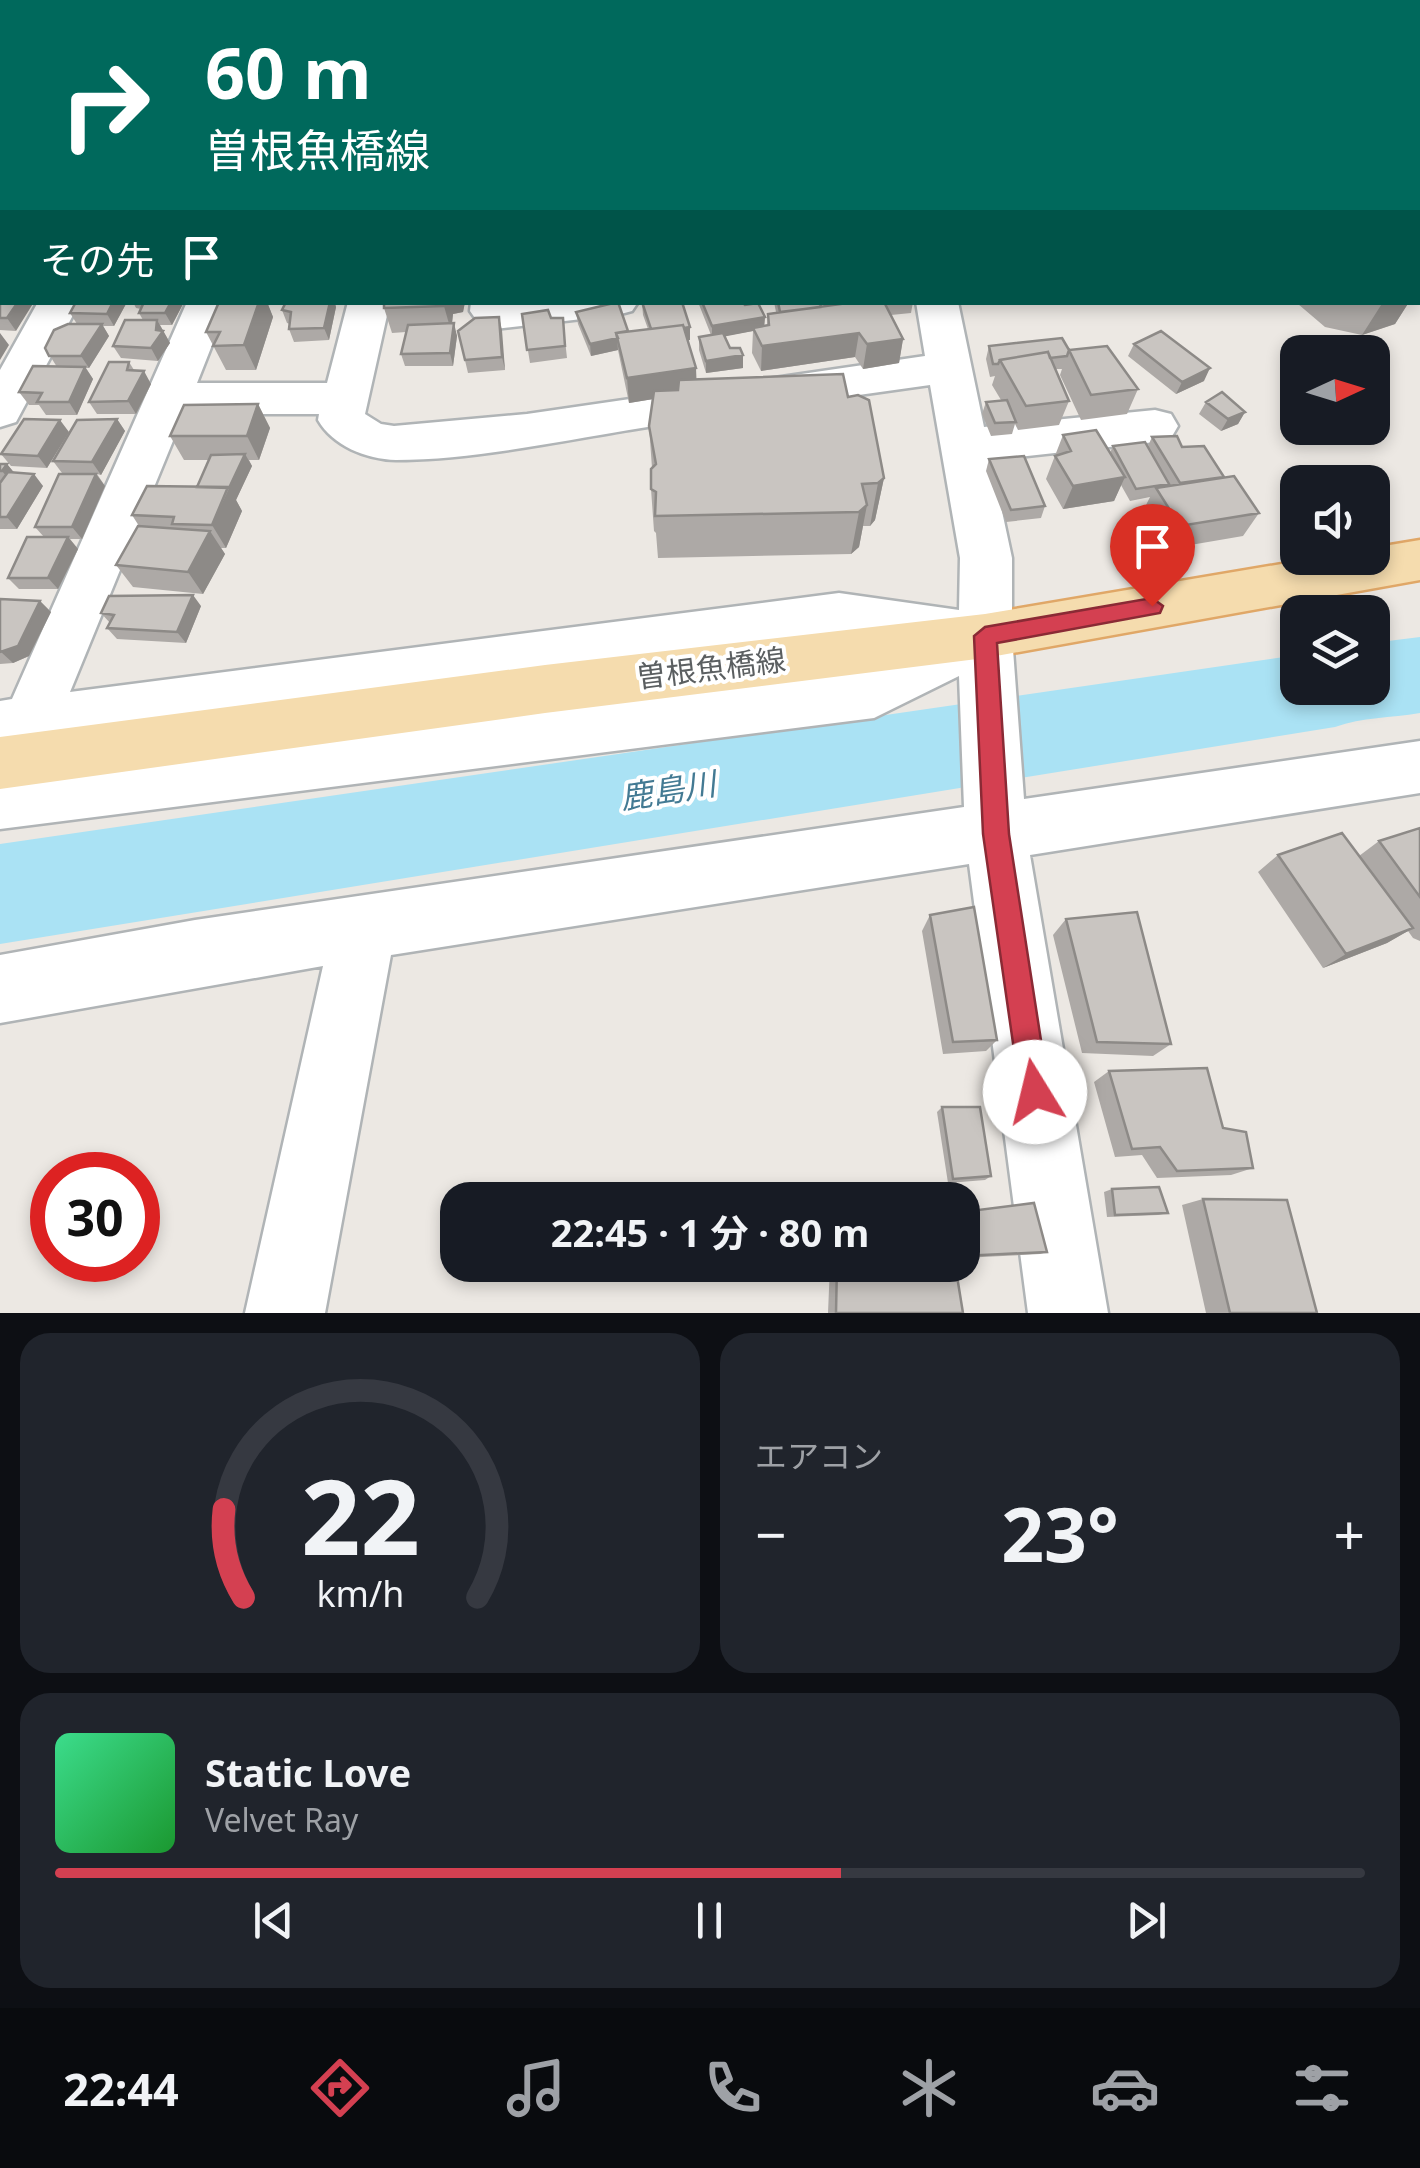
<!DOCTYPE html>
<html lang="ja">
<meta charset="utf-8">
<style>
:root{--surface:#171b24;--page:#20242c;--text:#f1f3f6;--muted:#9ea1a6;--line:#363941;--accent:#d44051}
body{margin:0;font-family:"Noto Sans","Noto Sans JP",sans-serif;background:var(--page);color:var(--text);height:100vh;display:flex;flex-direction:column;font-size:38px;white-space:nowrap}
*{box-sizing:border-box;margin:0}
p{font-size:32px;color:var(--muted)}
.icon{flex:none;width:55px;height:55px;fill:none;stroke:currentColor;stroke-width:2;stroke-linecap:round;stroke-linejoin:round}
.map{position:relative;height:1313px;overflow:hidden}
.sheet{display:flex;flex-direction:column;gap:20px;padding:20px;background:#0d0f14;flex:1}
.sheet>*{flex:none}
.top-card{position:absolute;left:0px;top:0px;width:1420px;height:305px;box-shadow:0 5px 15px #0003;background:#00695c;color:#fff;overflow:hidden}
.needle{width:65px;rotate:86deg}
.fabs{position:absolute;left:1280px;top:335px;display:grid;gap:20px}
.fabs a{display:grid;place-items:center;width:110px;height:110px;border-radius:20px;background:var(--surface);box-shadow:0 5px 15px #0003;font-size:50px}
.speed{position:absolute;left:30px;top:1152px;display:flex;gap:20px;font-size:50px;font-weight:700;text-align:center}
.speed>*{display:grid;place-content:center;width:130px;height:130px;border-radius:50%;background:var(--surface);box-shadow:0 5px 15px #0003;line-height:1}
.speed .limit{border:15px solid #d22;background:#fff;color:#111}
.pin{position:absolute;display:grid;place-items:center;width:85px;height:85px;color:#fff;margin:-102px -42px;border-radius:50% 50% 50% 0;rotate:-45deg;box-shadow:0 0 10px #0007}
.pin .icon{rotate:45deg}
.me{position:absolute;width:110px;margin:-55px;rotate:351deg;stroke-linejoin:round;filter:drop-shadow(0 0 8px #0008)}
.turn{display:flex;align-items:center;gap:35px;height:210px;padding:0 40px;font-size:45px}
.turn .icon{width:130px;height:130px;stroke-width:2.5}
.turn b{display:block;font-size:70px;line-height:85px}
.then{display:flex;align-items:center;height:95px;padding:0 40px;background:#0003;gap:20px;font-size:38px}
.big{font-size:75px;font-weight:700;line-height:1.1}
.sheet .card{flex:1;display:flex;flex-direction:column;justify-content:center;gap:15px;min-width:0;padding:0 35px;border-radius:30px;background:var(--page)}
.sheet .dial{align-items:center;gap:0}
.dial svg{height:260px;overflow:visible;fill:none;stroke:var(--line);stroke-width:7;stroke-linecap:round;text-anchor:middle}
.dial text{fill:var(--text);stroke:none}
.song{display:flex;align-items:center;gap:30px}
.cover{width:120px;height:120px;border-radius:15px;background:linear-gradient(135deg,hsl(150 70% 55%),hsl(130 70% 35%))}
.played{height:10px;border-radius:5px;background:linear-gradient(90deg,var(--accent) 60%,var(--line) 60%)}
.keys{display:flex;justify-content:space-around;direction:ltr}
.heat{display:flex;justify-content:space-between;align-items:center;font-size:55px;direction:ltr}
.sheet .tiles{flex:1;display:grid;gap:20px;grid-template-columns:1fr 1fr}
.card:last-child{grid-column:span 2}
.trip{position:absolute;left:440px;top:1182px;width:540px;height:100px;border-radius:30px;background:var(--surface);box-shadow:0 5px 15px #0003;font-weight:700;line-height:100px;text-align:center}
.tab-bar{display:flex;height:160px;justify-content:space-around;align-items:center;background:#090b0e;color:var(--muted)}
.tab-bar .icon{width:70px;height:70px}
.tab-bar .current{color:var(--accent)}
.tab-bar b{font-size:45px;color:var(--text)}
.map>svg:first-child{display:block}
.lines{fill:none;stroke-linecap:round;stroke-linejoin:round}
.river{fill:#aae2f4;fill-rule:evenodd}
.minor-casing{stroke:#b0b4b6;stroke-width:5}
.major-casing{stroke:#e0a767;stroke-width:5}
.highway-casing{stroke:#d4771b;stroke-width:5}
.minor{fill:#fff;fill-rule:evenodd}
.major{fill:#f5dcae;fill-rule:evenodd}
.highway{fill:#f0c895;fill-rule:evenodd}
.rail{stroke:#afb0b0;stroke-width:5;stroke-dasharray:1 8;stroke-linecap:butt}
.wall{fill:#ada9a6}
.shaded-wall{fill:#8d8a87}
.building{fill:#c9c5c1;stroke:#8d8a87;stroke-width:2.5}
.route{fill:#d44051;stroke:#8a2a35;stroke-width:2.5}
.labels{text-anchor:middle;stroke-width:8;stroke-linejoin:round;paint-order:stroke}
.street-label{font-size:30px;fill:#5b5f61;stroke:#fff}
.water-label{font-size:32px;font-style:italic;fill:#437a93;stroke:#fff}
</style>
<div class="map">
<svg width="1420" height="1313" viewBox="0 0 1420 1313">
<rect width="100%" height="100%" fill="#ece8e3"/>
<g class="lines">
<!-- river -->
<path class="river" d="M1420 637V713C1390 718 1363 717 1335 727L0 944V844L1298 655V688H1372V643Z"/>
<!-- minor casing -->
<g class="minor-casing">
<path id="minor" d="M811 0H842L843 2H812Z
M0 201 2 202V225H0Z
M38 302H80L16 422 0 427V370Z
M187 302H229L197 383H327L348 302H390L365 414 381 424 394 426 527 414 925 356 916 302H958L984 427 1155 410 1171 414 1178 426 1171 438 1155 442 991 460 1012 558V636L1024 799 1420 741V793L1030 855 1108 1313H1028L969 864 391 955 325 1313H245L323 966 0 1023V955L195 920 964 807 959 676 874 718 0 829V775L866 671 913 647 839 637 0 751V701L12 699ZM930 385 960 558 959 610 839 593 70 692 184 414H319L318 420C333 446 366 459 396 460 470 460 556 442 629 430 730 413 830 399 930 385Z
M471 302H638L632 311 617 315 495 329 480 325 470 311Z"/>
</g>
<!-- major casing -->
<g class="major-casing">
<path id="major" d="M1420 540V580L985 658 545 713 0 789V737L545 665 985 614 1317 558H1372V548Z"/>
</g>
<!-- highway casing -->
<g class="highway-casing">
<path id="highway" d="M1418 14 1420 15V37L1418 36Z"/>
</g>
<!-- minor -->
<use href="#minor" class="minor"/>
<!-- major -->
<use href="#major" class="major"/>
<!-- highway -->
<use href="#highway" class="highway"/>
<!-- rail -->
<path class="rail" d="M0 51 2 47"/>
</g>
<!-- wall -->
<path class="wall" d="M556 0H596L595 2H551L556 1Z
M598 0H620V2H598Z
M638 0H723L724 2H639Z
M960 0H1015L1014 2H962Z
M1047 0H1083L1082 2H1063Z
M1418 87H1420V302H1418Z
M2 252V302L16 331 0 330V256Z
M127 302 114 326H103L109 336 89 368H86L93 379 77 415H46L39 405H29L19 392 57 367 45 348 77 324 70 313Z
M133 302H184L172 325H160L170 343 158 361 121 358 113 346 143 320 139 313 141 309 136 308Z
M219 302H267L273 317 256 370H226L206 332Z
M384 302H465L463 312 453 314 452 324 457 336 453 366H405L401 354 406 332 392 333 384 308Z
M642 302 690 340H688L696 368V380L848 397 884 478 875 520 870 526H863L859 547 851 554 658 558 656 533 654 531 651 489 652 468 649 426 653 399 629 403 618 350 591 356 578 324 576 312 628 331 648 329 643 315Z
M698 302H742L765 317 764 326 767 325 768 314 776 312 774 302H820L821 307 826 306 825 302H913L911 313 891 315 903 339 899 363 863 369 855 357 761 371 752 353 753 331 724 336 730 348 743 355V368L706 373 699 350V337L711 335Z
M1299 302H1409L1395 324 1362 335 1325 327 1298 304Z
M336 307 329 340 294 342 289 329 290 324 287 323 282 310Z
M522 314 551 318 564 331 567 358 530 363Z
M499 317 505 370 468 373 458 331Z
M1134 344 1204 381 1176 394 1128 356Z
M989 346 1069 350 1138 389 1127 414 1081 420 1060 375 1062 369H1055L1069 401 1059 425 1018 430 1015 424 1012 434 991 436 982 414 986 402 1001 400 992 385 995 376 990 377 986 359Z
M129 362 134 370 151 384 136 414H97L89 402Z
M1206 402 1245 412 1238 424 1221 431 1199 414Z
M258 404 270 428 259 460H249L252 466 236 500 242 511 226 548H221L225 554 203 594 133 587 116 565 139 526 132 515 197 487 209 460H184L170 436Z
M117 419 125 431 101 475 97 474 105 486 82 539H70L78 549 58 589H19L8 578 44 537 35 527 62 473 53 461Z
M69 432 47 468 11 466 1 454Z
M1063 435 1110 453 1113 446H1148L1152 437 1182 447 1224 477 1259 513 1243 536 1167 549 1143 511 1150 497 1130 501 1121 485 1114 501 1063 509 1046 479Z
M989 459 1045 506 1041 518 1006 522 986 471Z
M0 464H7L14 473 43 486 17 529H0Z
M0 599 40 601 51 612 29 656 13 663 0 664Z
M201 606 186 643 117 639 107 628 110 623 101 613Z
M1420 828V941L1413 938 1408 931 1387 943 1323 968 1258 872 1278 855 1359 856 1379 841Z
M930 915 997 1040 986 1051 943 1054 922 931Z
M1066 919 1171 1044 1153 1056 1082 1053 1053 935Z
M1109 1071 1223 1128 1253 1168 1231 1175 1157 1178 1142 1155 1115 1157 1094 1082Z
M942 1107 991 1176 985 1180 948 1183 937 1112Z
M1112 1189 1168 1213 1158 1215 1107 1217 1104 1192Z
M1203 1199 1317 1313H1206L1182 1205Z
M962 1212 1047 1252 1040 1254 962 1258Z
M830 1265H929V1270L963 1313H828Z"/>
<!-- shaded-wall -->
<path class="shaded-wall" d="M728 0H744L738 2H728Z
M2 224V248L0 246V227Z
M18 302H34L16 331 7 318Z
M113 302H127L114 326 107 314Z
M171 302H184L172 325 165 313Z
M256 302H267L273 317 256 370 244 345Z
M330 302H335L336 307 329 340 324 328Z
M445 302H465L463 312 453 314 451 331 444 306Z
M1383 302H1409L1395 324 1362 335Z
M499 317 502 330 505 370 502 357Z
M765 317 764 329 753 328V331L712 339V326Z
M157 320 170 343 158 361 151 348Z
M454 323 457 336 453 366 450 353Z
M102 324 109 336 89 368 81 356Z
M690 327V340L653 345V333Z
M0 333 9 345 0 360Z
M859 333 855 357 761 371 762 346Z
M617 338 618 350 591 356 590 344Z
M903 339 899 363 863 369 867 344Z
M743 355V368L706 373V361Z
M85 367 93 379 77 415 69 402Z
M696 368 697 392 629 403 627 378Z
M1210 368 1204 381 1176 394 1182 382Z
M144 371 151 384 136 414 128 401Z
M258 404 270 428 259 460 247 436Z
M1245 412 1238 424 1221 431 1228 419Z
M117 419 125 431 101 475 92 462Z
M60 420 69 432 47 468 38 456Z
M245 454 252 466 236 500 242 511 226 548 212 525Z
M7 464 17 476 12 483 2 471Z
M34 474 43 486 17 529 7 517Z
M96 474 105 486 82 539 72 527Z
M1125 477 1114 501 1063 509 1073 486Z
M884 478 875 520 870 526 878 483Z
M867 505 859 547 851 554 859 512Z
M210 531 225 554 203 594 188 572Z
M68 537 78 549 58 589 48 578Z
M193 595 201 606 186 643 177 632Z
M40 601 51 612 29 656 13 663 1 652Z
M1413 928 1387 943 1323 968 1346 954Z"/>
<!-- building -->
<path class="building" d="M107 0H137L135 2H105Z
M149 0H177L176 2H182H147Z
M227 0H266L264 2H231L226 1Z
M280 0H306L305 2H279Z
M344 0H380L378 2H352L353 1Z
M390 0H415V2H389Z
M469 0H522V2H469Z
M653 0H723L724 2H653Z
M872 0H907L908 1 873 2Z
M1118 0H1153V2H1118Z
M1176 0H1199L1200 2H1176Z
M1418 53 1420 56V73H1418Z
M1418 87H1420V140L1418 137Z
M1418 140H1420V281L1418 282V157L1419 155 1418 153Z
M2 252V279H0V256Z
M0 283H2V302H18L7 318H0Z
M76 302H113L107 314 70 313Z
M144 302H171L165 313H139Z
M219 302H259L244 345 213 346 220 332H206Z
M286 302H330L324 328 289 329 291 312 282 310Z
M384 302H445L444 306 384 308Z
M618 302 628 331 616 333 618 338 590 344 576 312Z
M642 302H682L690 327 684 328 683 325 651 329Z
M702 302H742L745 305 758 303 765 317 712 326Z
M778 302H820L821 307 780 312Z
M855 302H884L903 339 867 344 859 333 762 346 753 328 769 325 768 314Z
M548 310 551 318H563L565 346 527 350 522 314Z
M499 317 502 357 465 360 458 331 475 318Z
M125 320H157L156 330 163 331 151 348 113 346Z
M454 323 450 353 401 354 408 325Z
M68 324H102L81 356H49L45 348 54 330Z
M683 325 696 368 627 378 616 333Z
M1161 331 1210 368 1182 382 1134 344Z
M723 333 730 348H740L743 355 706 361 699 337Z
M1062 338 1069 350 1067 356 1050 358 1048 352 1000 360 998 364H993L989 346Z
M1107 346 1138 389 1091 395 1069 350Z
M1048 352 1069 401 1026 406 1000 360Z
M109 362H129L127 370 144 371 128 401 89 402Z
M33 366 85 367 69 402H37L42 393 19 392Z
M843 374 848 397 858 395 869 400 884 478 878 483 862 484 867 505 859 512 655 516 656 492 651 489V469L656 464 649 426 654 391 678 390 679 380Z
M1222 392 1245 412 1228 419 1206 402Z
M1007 400 1016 422 995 423 986 402Z
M258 404 247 436H170L184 405Z
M24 419 60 420 38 456 1 454Z
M117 419 92 462 53 461 77 420Z
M1096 430 1125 477 1073 486 1055 456 1071 451 1063 435Z
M1177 436 1182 447 1204 446 1224 477 1180 483 1152 437Z
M1145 442 1169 484 1136 489 1113 446Z
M245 454 229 488 197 487 211 455Z
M1024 456 1045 506 1011 510 989 459Z
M0 464H7L2 471H0Z
M8 472 34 474 7 517H0V483Z
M59 474H96L72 527H35Z
M1234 476 1259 513 1180 526 1156 488Z
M147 486 228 487 212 525 172 524 174 517 132 515Z
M138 526 210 531 188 572 116 565Z
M27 537H68L48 578H8Z
M193 595 177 632 107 628 114 615 101 613 109 596Z
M0 599 40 601 18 646 0 652Z
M1420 828V897L1379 841Z
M1342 833 1413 928 1346 954 1278 855Z
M974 907 997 1040 953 1042 930 915Z
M1137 912 1171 1044 1097 1042 1066 919Z
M1207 1068 1223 1128 1246 1132 1253 1168 1177 1171 1160 1147 1132 1149 1109 1071Z
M942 1107H980L991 1176 953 1179Z
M1159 1187 1168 1213 1115 1215 1112 1189Z
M1203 1199 1287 1200 1317 1313H1230Z
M1034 1203 1047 1252 962 1256V1212Z
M837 1265H929V1270L957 1276 963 1313H836Z"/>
<!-- route -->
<path class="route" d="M1152 598 1163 606 1160 613 997 643 1009 834 1049 1092 1045 1102 1035 1107 1024 1102 1020 1092 983 834 974 636 985 627Z"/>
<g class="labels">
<!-- street labels -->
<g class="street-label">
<text transform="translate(711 669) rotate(-7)" y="10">曽根魚橋線</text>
</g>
<!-- water labels -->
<g class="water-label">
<text transform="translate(668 791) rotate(-9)" y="11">鹿島川</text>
</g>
</g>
</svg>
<div class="fabs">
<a><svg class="needle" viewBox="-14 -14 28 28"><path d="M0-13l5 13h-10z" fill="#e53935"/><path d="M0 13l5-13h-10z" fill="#9ea1a6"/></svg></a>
<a><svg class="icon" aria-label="sound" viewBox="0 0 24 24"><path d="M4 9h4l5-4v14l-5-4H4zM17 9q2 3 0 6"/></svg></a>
<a><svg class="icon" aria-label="layers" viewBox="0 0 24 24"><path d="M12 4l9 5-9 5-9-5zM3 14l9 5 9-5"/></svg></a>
</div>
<div class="speed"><div class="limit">30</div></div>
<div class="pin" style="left:1152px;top:606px;background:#d93025"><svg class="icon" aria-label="arrive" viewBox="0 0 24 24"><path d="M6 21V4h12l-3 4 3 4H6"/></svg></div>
<svg class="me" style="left:1035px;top:1092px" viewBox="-20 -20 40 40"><circle r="19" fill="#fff"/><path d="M0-13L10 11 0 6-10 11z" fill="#d44051"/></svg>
<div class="trip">22:45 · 1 分 · 80 m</div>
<div class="top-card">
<div class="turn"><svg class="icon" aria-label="right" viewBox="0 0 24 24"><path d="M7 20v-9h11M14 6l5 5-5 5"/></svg><div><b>60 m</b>曽根魚橋線</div></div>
<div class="then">その先<svg class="icon" aria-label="arrive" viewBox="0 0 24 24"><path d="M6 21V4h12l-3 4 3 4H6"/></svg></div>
</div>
</div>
<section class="sheet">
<div class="tiles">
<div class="card dial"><svg viewBox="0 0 100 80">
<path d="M14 69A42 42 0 1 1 86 69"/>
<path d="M14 69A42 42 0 0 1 8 42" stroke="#d44051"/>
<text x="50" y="56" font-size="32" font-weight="700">22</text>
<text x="50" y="72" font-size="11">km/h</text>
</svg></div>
<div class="card"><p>エアコン</p>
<div class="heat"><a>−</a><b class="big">23°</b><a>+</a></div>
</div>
<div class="card">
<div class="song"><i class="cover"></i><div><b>Static Love</b><p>Velvet Ray</p></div></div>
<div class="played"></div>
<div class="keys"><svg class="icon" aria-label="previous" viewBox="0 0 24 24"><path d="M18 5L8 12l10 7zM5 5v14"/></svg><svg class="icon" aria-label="pause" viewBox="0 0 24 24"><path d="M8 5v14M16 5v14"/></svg><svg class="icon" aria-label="next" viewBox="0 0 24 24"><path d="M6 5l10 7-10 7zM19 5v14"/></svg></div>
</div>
</div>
</section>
<nav class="tab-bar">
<b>22:44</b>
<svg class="icon current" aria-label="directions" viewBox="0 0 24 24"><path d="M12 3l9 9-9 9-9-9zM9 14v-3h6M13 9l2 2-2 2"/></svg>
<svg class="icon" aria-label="music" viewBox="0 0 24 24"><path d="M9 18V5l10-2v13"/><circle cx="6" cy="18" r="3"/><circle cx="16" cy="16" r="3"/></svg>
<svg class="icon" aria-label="phone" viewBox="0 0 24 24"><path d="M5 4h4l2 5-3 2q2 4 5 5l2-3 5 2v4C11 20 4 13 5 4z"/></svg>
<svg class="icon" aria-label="climate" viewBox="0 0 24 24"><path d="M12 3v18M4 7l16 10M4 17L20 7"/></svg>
<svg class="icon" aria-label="car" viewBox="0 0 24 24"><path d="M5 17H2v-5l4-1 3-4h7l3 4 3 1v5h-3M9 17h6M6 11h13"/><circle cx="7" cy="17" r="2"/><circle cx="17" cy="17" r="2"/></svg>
<svg class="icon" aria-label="filters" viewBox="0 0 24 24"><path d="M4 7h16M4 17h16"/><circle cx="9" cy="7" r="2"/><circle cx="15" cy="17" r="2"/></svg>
</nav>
